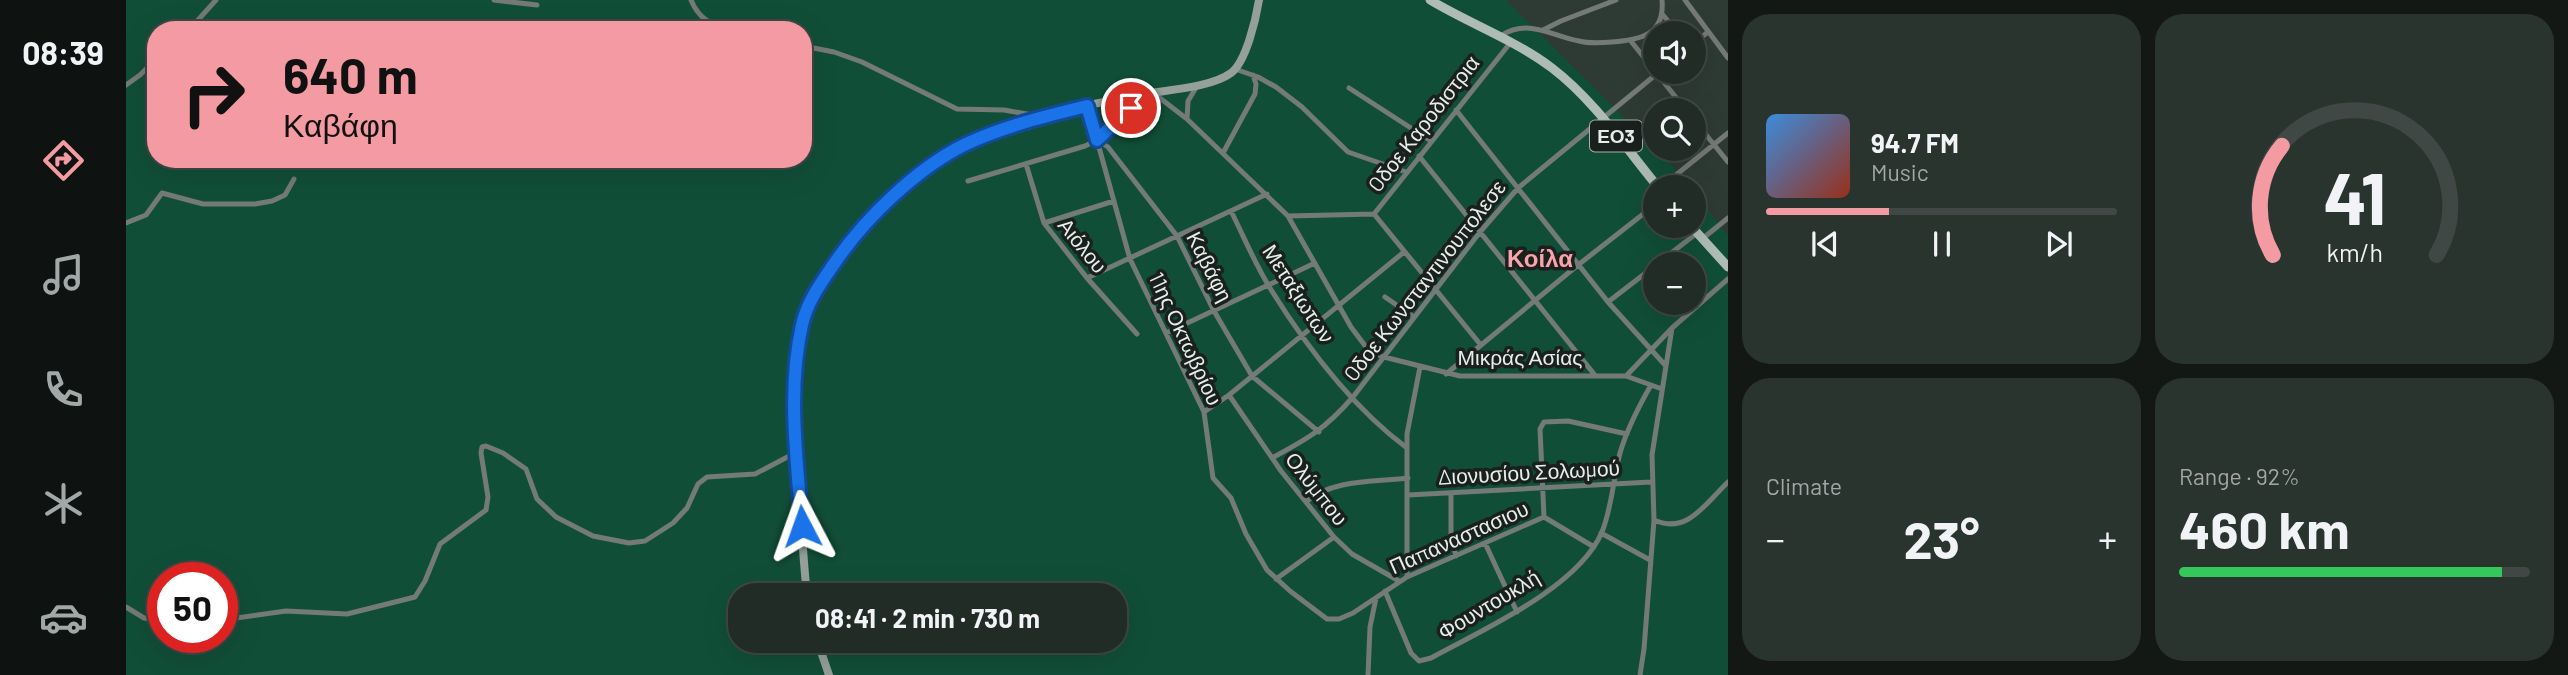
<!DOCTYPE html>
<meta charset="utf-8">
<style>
:root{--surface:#222c27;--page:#2a342f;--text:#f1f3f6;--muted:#a2a7a7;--line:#3f4844;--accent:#f49aa2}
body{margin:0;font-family:Barlow,sans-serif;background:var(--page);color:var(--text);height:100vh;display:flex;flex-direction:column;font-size:26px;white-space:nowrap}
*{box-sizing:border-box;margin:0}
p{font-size:23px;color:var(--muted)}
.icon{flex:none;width:38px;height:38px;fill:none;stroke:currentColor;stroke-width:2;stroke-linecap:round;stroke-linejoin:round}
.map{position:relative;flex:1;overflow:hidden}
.panel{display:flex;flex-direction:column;gap:14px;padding:14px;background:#131815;width:840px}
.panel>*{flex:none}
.top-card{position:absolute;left:21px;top:21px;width:665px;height:147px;border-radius:28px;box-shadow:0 7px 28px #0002,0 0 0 2px var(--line);background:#f49aa2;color:#111;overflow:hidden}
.tools{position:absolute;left:1517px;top:21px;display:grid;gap:14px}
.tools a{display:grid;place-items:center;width:63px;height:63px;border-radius:50%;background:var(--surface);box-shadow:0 7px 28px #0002,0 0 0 2px var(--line);font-size:35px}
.speed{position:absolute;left:21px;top:562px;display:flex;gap:14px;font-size:35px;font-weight:700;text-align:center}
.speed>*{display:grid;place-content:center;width:91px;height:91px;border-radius:50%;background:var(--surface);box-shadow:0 7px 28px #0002,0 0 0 2px var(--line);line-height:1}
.speed .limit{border:10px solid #d22;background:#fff;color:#111}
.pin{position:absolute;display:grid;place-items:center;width:60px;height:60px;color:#fff;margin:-30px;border:4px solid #fff;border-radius:50%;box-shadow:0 2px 7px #0007}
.me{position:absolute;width:77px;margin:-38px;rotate:356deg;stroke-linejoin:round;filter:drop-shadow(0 0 5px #0008)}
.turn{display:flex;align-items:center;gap:24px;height:147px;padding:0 21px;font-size:32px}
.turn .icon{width:91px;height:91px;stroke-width:2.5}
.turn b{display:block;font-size:49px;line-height:60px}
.big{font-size:52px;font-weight:700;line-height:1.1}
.panel .tile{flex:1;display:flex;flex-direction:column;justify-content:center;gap:10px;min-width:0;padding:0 24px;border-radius:28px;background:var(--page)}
.panel .dial{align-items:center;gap:0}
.dial svg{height:182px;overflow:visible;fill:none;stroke:var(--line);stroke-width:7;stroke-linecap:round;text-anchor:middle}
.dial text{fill:var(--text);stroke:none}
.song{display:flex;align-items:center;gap:21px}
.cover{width:84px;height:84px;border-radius:10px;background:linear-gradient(135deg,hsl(210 70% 55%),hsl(10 70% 35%))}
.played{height:7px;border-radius:4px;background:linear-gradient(90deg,var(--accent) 35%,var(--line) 35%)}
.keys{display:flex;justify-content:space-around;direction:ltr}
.heat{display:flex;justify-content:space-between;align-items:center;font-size:38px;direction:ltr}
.charge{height:10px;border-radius:5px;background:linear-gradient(90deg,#34c759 92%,var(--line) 0)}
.panel .tiles{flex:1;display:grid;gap:14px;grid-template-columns:repeat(2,1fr)}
.trip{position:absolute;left:602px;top:583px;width:399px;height:70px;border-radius:28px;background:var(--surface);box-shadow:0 7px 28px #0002,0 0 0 2px var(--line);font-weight:700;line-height:70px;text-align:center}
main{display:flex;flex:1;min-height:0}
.menu{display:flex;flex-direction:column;width:126px;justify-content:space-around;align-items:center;background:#0e1210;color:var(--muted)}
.menu .icon{width:49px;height:49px}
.menu .active{color:var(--accent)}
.menu b{font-size:32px;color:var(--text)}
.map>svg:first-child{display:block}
.green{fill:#114e38;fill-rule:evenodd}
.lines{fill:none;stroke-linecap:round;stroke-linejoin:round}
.minor{stroke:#747a77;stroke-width:5}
.secondary{stroke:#95a09a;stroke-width:8}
.primary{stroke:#afbcb6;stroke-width:9}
.route-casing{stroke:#114b97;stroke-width:18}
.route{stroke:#1a73e8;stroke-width:12}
.labels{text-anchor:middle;stroke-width:7;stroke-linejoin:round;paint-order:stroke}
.shield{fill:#1a201d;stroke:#a9b0ac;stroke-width:2}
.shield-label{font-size:19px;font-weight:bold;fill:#e6eeea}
.street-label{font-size:21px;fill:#e6eeea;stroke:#1a201d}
.quarter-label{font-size:24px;font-weight:bold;fill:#f8a4aa;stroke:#1a201d}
</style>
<main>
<nav class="menu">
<b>08:39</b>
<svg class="icon active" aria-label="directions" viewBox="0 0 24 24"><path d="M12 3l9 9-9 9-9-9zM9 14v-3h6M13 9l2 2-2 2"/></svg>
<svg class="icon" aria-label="music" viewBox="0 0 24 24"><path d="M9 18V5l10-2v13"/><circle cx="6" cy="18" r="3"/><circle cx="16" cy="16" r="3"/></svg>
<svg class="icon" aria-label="phone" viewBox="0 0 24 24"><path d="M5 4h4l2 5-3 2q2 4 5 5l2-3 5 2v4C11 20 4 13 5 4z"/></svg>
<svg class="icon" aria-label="climate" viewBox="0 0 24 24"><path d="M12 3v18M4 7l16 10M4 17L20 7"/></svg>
<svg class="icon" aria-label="car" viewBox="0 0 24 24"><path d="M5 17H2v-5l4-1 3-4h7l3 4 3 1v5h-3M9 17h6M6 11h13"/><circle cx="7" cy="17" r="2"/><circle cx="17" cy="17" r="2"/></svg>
</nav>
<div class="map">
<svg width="1602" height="675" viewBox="0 0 1602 675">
<rect width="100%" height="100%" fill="#2e3b34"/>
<!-- green -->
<path class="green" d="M0 0H1380L1544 163 1563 187H1530V226H1568V193L1602 235V675H0ZM30 30H677V159H30ZM1530 264H1568V303H1530ZM37 578H96V637H37ZM614 595H989V640H614Z"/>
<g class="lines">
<!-- minor -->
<path class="minor" d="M368 0 411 5
M565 0C573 19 584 24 603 30
M1559 0 1602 58
M1537 15 1552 33
M63 30 90 0
M1417 30 1435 21 1490 0
M1374 36C1382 31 1389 28 1400 28 1418 28 1435 38 1453 41 1464 44 1475 43 1486 42 1514 40 1539 35 1536 0
M1504 40 1560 110
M1568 43 1582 32
M677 46 708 52 736 62 831 109 878 110 912 116
M1109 69 1132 77 1150 87 1176 107 1222 152 1280 172
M0 85 14 75 30 59
M1223 88 1305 141
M1026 92 1061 119 1162 216 1225 327 1243 351 1258 357 1334 376H1500L1536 389
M961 106 971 140 982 147 1051 236 1088 311 1126 376 1193 432
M1330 110 1482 302 1539 365
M1061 119 1062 101 1071 86
M1568 120 1602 162
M971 140 1004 259 1078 412 1087 478 1105 498 1120 534 1141 570 1164 591 1201 619H1213L1227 613 1281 577 1418 517
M1097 153 1129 94 1130 84 1127 75
M1293 156 1468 374
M900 164 918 223 961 278 1011 334
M842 181 959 146 971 140 1021 94
M1535 187 1602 133
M1105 211C1118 237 1129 264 1144 288 1180 346 1226 407 1281 448
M1248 214 1385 42
M1248 214 1354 344
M1162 216 1248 214
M0 223 20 215 36 193 77 204H129L146 201 159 195 168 179
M918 223 988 201
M1576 239 1602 218
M1531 264 1571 233
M961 278 1141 194
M1259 297 1288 317
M1482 302 1530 265
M1040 333 1189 263
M1320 374 1452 265 1530 204
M1500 376 1546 328 1602 279
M1103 395 1155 471 1208 537 1226 554 1273 581
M1078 412 1103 395 1278 252
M1146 458C1183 438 1199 429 1227 397L1354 232 1392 188 1533 72
M1325 493V536L1330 556
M1282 495 1525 482
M1180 502C1206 479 1249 482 1282 478
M1418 517 1414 429 1418 422 1442 421 1501 434
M1418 517 1468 547
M1528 520C1561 535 1579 504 1602 482
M1475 533 1524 560
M1359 543 1391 612
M1281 577V434L1294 367
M1150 579 1208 537
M1259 591 1285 653 1293 661 1305 658C1356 630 1452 588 1476 532 1486 507 1487 480 1494 453 1501 429 1513 406 1525 385
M0 607 18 618 37 621
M96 620 160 611 221 614 289 597 299 581 314 544 360 510 362 497 355 453 356 447 360 446 377 453 400 469 411 499 430 517 467 536 503 543 519 541 547 523 561 508 572 484 581 477 629 474 671 452
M1242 675 1244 627 1250 598
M1514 675 1518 649 1528 520 1526 455 1546 328"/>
<!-- secondary -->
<path class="secondary" d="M681 595C677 558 675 521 673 484 669 435 662 362 678 315 685 295 699 278 711 260 729 233 750 212 775 191 794 175 813 159 835 147 887 118 950 108 1007 96 1034 90 1083 89 1105 73 1120 62 1130 19 1133 0
M691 640 703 675"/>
<!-- primary -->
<path class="primary" d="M1304 0C1344 24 1389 40 1426 68 1468 100 1499 147 1532 187
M1565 226 1602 267"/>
</g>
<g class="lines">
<!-- route casing -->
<g class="route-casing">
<path id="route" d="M676 526C671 460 661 391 676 325 681 302 695 283 708 264 738 219 791 168 840 144 879 126 920 116 961 106L971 140 1005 108"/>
</g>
<!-- route -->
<use href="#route" class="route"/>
</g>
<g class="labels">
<!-- shield labels -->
<rect class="shield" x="1464" y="120.5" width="52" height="31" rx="5"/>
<g class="shield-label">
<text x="1490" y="143">ΕΟ3</text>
</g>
<!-- street labels -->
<g class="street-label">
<text transform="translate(1298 124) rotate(-52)" y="7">Oδοε Καροδιστρια</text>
<text transform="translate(956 246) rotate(51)" y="7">Αιόλου</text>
<text transform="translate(1083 267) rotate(63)" y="7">Καβάφη</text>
<text transform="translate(1299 281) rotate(-52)" y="7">Oδοε Κωνσταντινουπολεσε</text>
<text transform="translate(1172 294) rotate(57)" y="7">Μεταξιωτων</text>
<text transform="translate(1059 339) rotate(65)" y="7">11ης Οκτωβρίου</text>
<text x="1394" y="365">Μικράς Ασίας</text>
<text transform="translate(1403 473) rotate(-3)" y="7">Διονυσίου Σολωμού</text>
<text transform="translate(1190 489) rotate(52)" y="7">Ολύμπου</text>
<text transform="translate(1333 538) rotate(-24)" y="7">Παπαναστασιου</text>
<text transform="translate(1363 605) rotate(-31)" y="7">Φουντουκλή</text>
</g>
<!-- quarter labels -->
<g class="quarter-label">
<text x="1414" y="267">Κοίλα</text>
</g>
</g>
</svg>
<div class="tools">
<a><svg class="icon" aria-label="sound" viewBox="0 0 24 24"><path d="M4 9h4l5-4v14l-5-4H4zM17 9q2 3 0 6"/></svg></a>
<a><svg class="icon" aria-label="search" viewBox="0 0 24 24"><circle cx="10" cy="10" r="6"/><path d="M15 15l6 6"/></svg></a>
<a>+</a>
<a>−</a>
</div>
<div class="speed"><div class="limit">50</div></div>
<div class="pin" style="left:1005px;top:108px;background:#d93025"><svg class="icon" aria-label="arrive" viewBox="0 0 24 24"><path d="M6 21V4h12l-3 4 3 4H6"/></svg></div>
<svg class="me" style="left:676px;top:526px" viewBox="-20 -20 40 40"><path d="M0-17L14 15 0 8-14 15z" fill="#1a73e8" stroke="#fff" stroke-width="4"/></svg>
<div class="trip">08:41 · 2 min · 730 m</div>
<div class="top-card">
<div class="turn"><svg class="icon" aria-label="right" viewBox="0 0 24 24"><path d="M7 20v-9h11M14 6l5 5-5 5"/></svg><div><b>640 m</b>Καβάφη</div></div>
</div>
</div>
<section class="panel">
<div class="tiles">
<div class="tile">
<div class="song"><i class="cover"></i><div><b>94.7 FM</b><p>Music</p></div></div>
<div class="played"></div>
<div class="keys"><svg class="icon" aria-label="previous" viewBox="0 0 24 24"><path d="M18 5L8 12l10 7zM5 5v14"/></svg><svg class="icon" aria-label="pause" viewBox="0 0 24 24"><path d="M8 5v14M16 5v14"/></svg><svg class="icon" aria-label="next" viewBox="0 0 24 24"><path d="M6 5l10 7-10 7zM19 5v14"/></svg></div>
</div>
<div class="tile dial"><svg viewBox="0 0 100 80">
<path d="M14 69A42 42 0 1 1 86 69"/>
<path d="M14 69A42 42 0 0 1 18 21" stroke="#f49aa2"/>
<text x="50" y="56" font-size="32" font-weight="700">41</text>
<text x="50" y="72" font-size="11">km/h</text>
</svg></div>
<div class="tile"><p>Climate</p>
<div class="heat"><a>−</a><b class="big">23°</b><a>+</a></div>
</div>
<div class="tile"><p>Range · 92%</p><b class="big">460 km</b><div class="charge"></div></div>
</div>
</section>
</main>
